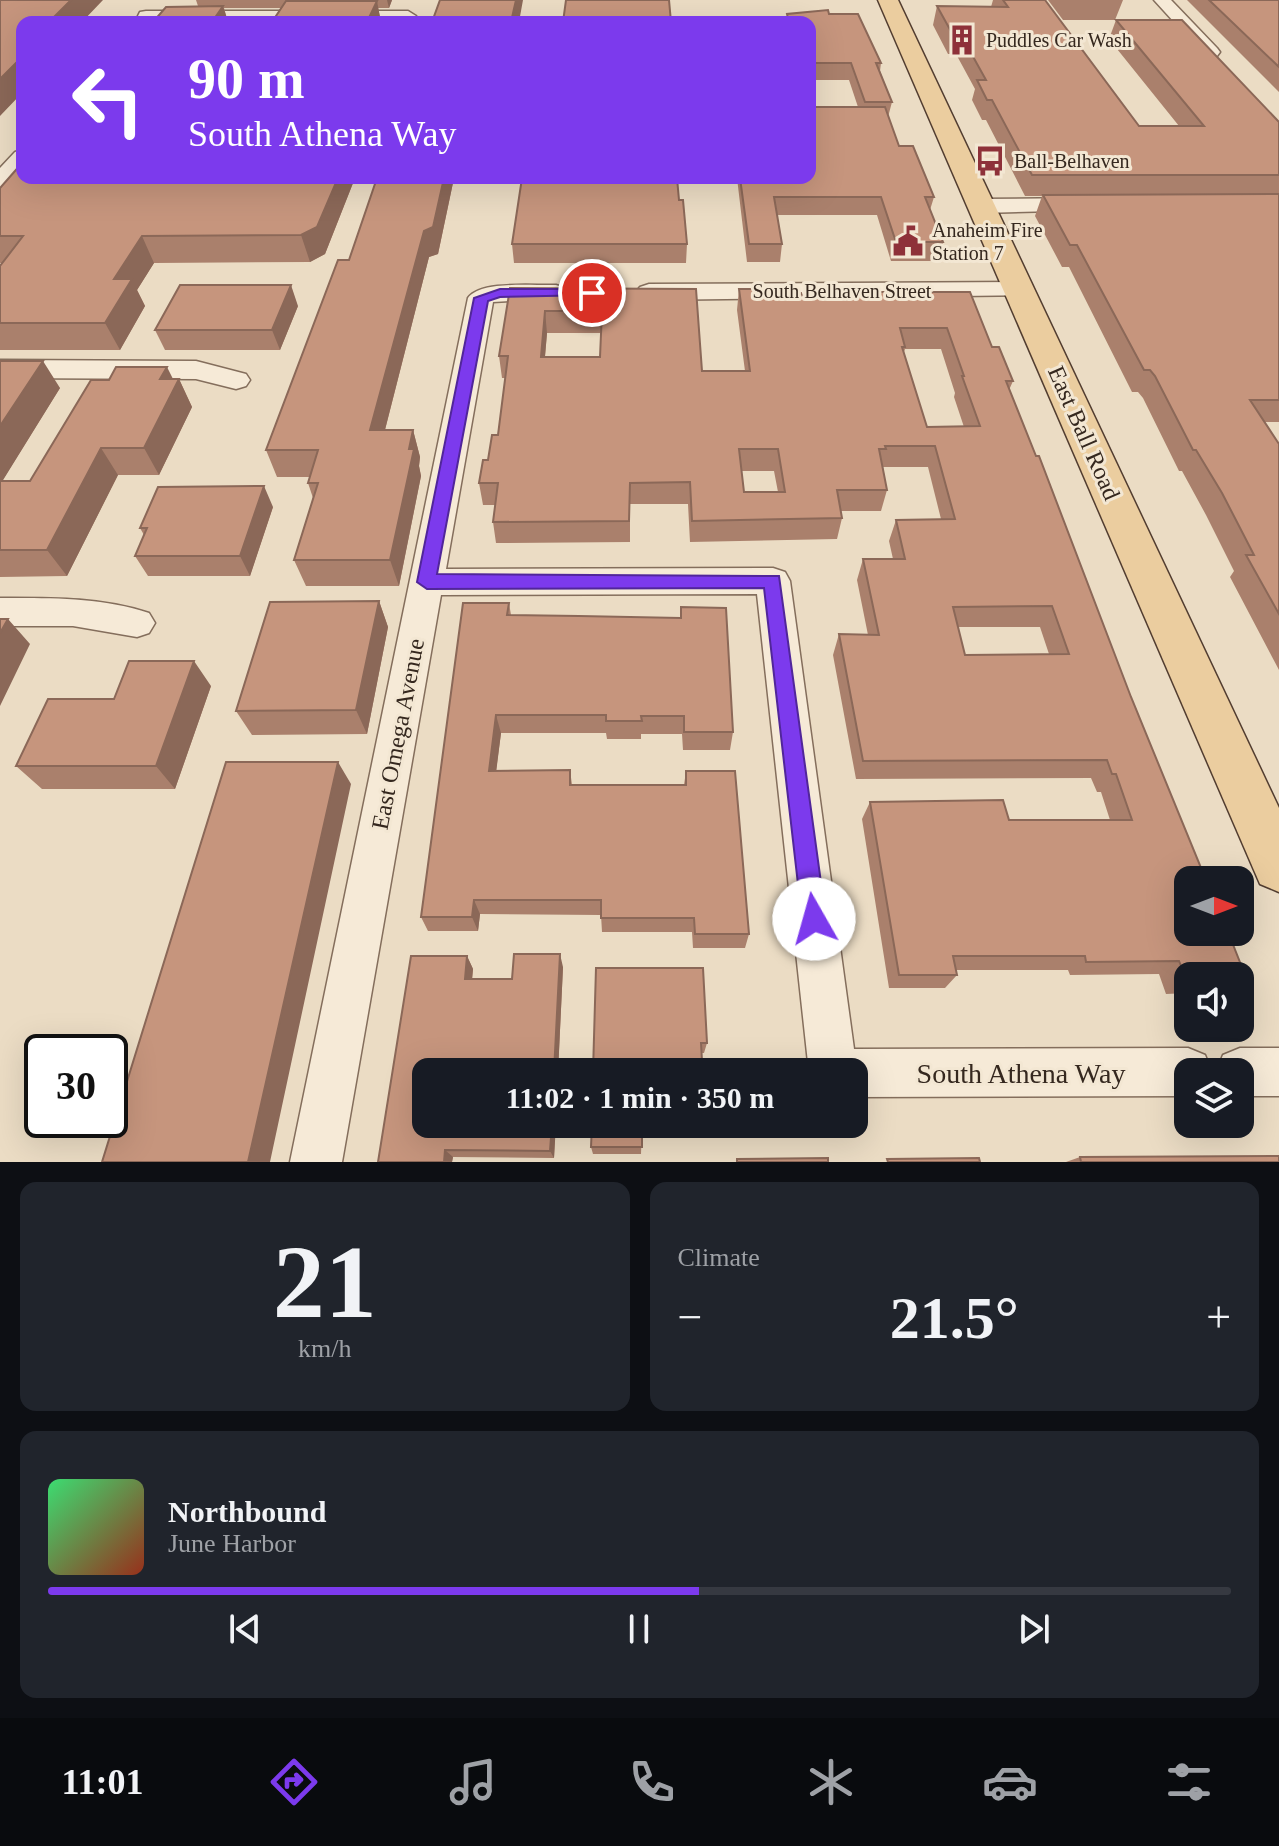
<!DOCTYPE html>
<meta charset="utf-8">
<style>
:root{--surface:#171b24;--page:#20242c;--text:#f1f3f6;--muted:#9ea1a6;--line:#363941;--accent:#7c3aed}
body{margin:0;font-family:"Times New Roman",serif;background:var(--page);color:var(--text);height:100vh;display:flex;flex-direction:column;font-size:30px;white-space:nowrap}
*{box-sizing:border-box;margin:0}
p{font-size:26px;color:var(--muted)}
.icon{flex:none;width:44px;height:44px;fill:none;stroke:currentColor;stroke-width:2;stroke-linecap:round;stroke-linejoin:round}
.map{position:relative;height:1162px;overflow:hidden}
.details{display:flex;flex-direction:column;gap:20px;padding:20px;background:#0d0f14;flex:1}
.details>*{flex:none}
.top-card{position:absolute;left:16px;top:16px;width:800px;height:168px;border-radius:16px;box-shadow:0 8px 32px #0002;background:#7c3aed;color:#fff;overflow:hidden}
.needle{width:52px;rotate:90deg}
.buttons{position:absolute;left:1174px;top:866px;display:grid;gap:16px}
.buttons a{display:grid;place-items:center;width:80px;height:80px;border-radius:16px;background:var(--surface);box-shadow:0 8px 32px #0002;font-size:40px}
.speed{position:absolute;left:24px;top:1034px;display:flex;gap:16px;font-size:40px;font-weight:700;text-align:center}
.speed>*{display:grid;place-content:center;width:104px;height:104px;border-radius:50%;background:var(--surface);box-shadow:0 8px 32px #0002;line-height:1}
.speed .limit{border:4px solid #111;border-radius:12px;background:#fff;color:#111}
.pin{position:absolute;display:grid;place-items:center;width:68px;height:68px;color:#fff;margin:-34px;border:4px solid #fff;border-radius:50%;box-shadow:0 2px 8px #0007}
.me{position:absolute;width:88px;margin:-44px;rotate:353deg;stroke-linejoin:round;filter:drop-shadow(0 0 6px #0008)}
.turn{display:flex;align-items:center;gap:28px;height:168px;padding:0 40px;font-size:36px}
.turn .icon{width:104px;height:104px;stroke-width:2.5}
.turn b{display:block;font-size:56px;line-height:68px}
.big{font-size:60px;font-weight:700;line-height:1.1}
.details .tile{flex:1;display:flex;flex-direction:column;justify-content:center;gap:12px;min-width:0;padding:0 28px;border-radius:16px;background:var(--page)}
.details .dial{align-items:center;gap:0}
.dial b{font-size:104px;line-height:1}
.song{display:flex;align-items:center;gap:24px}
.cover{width:96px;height:96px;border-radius:12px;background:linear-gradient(135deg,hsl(140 70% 55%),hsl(10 70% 35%))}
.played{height:8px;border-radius:4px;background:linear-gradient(90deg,var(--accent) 55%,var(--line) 55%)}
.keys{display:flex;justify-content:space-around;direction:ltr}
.heat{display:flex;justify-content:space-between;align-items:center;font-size:44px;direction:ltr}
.details .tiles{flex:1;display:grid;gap:20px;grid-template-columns:1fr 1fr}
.tile:last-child{grid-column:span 2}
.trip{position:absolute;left:412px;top:1058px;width:456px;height:80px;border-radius:16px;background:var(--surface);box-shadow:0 8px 32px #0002;font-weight:700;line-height:80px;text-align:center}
.tab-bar{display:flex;height:128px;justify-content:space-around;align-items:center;background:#090b0e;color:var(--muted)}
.tab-bar .icon{width:56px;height:56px}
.tab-bar .current{color:var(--accent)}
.tab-bar b{font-size:36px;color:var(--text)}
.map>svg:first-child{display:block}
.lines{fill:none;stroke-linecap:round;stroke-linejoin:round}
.minor-casing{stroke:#846e5c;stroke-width:3}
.major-casing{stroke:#523d30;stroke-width:3}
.minor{fill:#f6ead7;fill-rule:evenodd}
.major{fill:#ebcd9f;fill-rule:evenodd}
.wall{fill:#aa806c;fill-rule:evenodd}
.shaded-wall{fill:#8b6858}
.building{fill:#c6957d;stroke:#8b6858;stroke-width:2;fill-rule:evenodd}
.route{fill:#7c3aed;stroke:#51269a;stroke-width:2}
.labels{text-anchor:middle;stroke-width:6;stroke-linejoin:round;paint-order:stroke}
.far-poi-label{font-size:20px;fill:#35281f;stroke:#f3e7d3;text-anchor:start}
.far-street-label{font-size:20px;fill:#35281f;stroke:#f3e7d3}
.street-label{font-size:24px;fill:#35281f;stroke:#f3e7d3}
.near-street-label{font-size:28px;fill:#35281f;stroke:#f3e7d3}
</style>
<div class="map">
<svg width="1279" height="1162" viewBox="0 0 1279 1162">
<rect width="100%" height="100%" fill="#ebdcc4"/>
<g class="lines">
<!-- minor casing -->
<g class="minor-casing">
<path id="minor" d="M1154 0H1171L1217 48 1220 52 1217 56H1205Z
M146 11H408L416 16 408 21 140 20 138 16 140 12Z
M22 150V169L8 186 0 188V168L15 152Z
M1087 198 1095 200 1098 205 1095 210 982 213 974 211 971 206 974 201 982 199Z
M1019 282 1028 285 1032 290 1028 295 649 300 640 297 636 292 640 287 649 284Z
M556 285 565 288 569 293 565 298 493 302 446 569 773 568 785 572 790 581 854 1049 1188 1048 1205 1055 1212 1072H1188V1096L854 1097V1072H809L757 594 441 595 342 1162H290L468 298C481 280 534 286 556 285Z
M0 360 196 361 246 374 250 380 246 386 236 389 196 379 0 378Z
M0 598C50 598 101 597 149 613L155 623 149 633 137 637 73 626H0Z
M1240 1048H1279V1096H1240V1072H1216L1223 1055Z"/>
</g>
<!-- major casing -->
<g class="major-casing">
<path id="major" d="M878 0H898L1279 808V892L1260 884Z"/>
</g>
<!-- minor -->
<use href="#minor" class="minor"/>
<!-- major -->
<use href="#major" class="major"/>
</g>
<!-- wall -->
<path class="wall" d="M196 0H429H392L389 8H378L381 22 281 8H224L228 22H153L198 6Z
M993 0H1045L1139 126H1179L1109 39 1116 20 1279 122V422H1264L1279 444V670L1230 577 1234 571 1206 515 1182 471H1179L1143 398 1138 392H1132L1069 267H1062L1035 216 1042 196H1025L986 120H982L972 100 975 89 956 54H948L933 25 937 6 991 7Z
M1048 0H1123L1115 20H1063Z
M1187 0H1279V92Z
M787 14H829L881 63 880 71 892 102 888 117 899 146 934 197 930 210 943 242 938 261H891L877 215H777L782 244 780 262H747L737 178 677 179 679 200 687 244 686 263H514L512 244 522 178H810L858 107 849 80H810V22H786Z
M355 178 325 254 310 262 154 263 137 290 145 306 120 350H0V266L2 263H0V188Z
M377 178H454L438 254 429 257 385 430H413L420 457 419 466 421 476 399 586H306L294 560 313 498 308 483 310 477H277L266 450 349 260Z
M510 288 696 289 702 371H745L737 310 739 289 802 296 850 295V292H970L992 347 1013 381 1009 390 1131 697 1247 980 1240 984V976H1188V993L1166 994 1159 974 1070 975 1068 970H955L957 975 945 988H889L862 819 870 802 1009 820H1110L1101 792H1097L1091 778 856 779 833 655 839 634 868 635 857 580 863 559H893L889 541 896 520 941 519 928 467H883L887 490 881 511H841L842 518 837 539 690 542 688 504H630V542L496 543 493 522 495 505H483L479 483 498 435 505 378H502L499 356ZM547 333H601L600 357H545ZM905 349H941L955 393 954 397 964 427H927L904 352ZM741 471H774L778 492H744ZM958 627H1040L1049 654 965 655Z
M298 306 280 350H165L155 330Z
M0 361 60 388 2 481H30L173 379H179L192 407 159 475H118L67 576 0 577Z
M273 507 250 576H148L135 556 144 535 140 528Z
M379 601 388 627 367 734 252 735 236 711Z
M509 603 511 615 733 732 730 750H683L682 734H641V739H607L606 733H501L496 771 570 770 572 785H684L686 771 749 934 745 948H693L692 932H602L601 915 480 914 478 931H428L421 917Z
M211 686 175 789H42L16 766Z
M467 956 473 969 472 979H512L563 967 554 1158 453 1157 452 1162H378Z
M596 968 707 1043 704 1053H702V1061L699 1071H641Z
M642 1124 641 1154H593L591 1147Z
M1080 1157 1279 1162H1066Z"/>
<!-- shaded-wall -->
<path class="shaded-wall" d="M71 0H103L82 22H49Z
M387 0H392L389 8Z
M516 0H523L519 22H511Z
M377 1 381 22H367Z
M223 6 228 22H212Z
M22 57V93L0 116V79Z
M338 178H355L325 254 310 262 301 235Z
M444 178H454L438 254 429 257 378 457 370 430 424 231Z
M142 236 154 263 137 290 145 306 120 350 105 323 114 279Z
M291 285 298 306 280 350 272 330Z
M545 311 547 333 543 378 541 357Z
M43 361 60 388 0 485V426Z
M167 367 176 385 179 379 192 407 159 475 144 448 160 379Z
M413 430 420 457 419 466 421 476 399 586 390 560Z
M101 448 118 475 67 576 47 550Z
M264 486 273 507 250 576 240 556Z
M379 601 388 627 367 734 356 710Z
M8 619 30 644 0 706V633Z
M194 661 211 686 175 789 156 766Z
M496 715 501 733 494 789 489 771Z
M338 762 351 784 270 1162H248Z
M474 900 480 914 478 931 472 917Z
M560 954 563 967 558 1072H554Z
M467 956 473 969 471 991 465 979Z
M552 1124H556L554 1158 550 1151Z
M445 1150 453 1157 452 1162H444Z"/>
<!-- building -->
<path class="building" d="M0 0H71L49 22H22V57L0 79Z
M440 0H516L511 22H432Z
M566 0H669L671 22H563Z
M1003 0H1045L1139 126H1204L1116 20H1182L1279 122V175H1032L992 100H987L977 80H986L961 35H953L937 6 1008 7Z
M1209 0H1279V67Z
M286 1H377L367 22H272Z
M223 6 212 22H153L166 7Z
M828 10 829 14H858L881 63H876L892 102H865L851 63H810V22H789L787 14Z
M810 107H885L899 146H913L934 197H925L943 242H896L881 197H774L782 244H749L740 178H810Z
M22 163V178H338L317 227 301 235 142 236 114 279H132L105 323H0V266L23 236H0V188Z
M377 178H444L433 227 424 231 370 430H413L409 449H414L390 560H294L318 483H308L318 450H266L338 260H349Z
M522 178H677L679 200H683L687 244H512Z
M1279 194V400H1250L1279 444V614L1246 555H1254L1222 493 1196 450H1193L1155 376 1150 370H1144L1077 245H1070L1043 195Z
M180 285H291L272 330H155Z
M510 288 696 289 702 371H750L739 289H776L777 293H801L802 296 851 295 850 292H970L992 347H999L1013 381H1006L1036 456H1039L1131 697 1206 880H1188V932H1228L1247 980H1240V976H1188V981H1187L1179 961 1086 962 1085 956H953L957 975H899L870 802 1003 800 1009 820H1132L1116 774H1112L1107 760 863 761 839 634 879 635 863 559H905L896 520 955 519 935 446H885L886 449H879L887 490H837L842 518 692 521 690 482 630 483 629 521 493 522 498 483H479L483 460H488L492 435H498L508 356H499ZM545 311H602L600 357H541ZM900 328H947L964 376H962L980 426 927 427 902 347H905ZM739 449H778L785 492H744ZM1052 606 1069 654 965 655 953 607Z
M0 361H43L0 426Z
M116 367H167L160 379H179L144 448H101L47 550H0V481H30L91 380H109Z
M264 486 240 556H135L147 528H140L158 487Z
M379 601 356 710 236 711 270 602Z
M463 603H509L507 615 579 616 681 618V607L726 608 733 732H684V716H641L642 721H606V715H496L489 771 570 770V785H686V771H735L749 934H695L694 918H601V900H474L472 917H421Z
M0 619H8L0 633Z
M129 661H194L156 766H16L48 699H114Z
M226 762H338L248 1162H102Z
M514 954H560L554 1072H426V1124H552L550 1151 445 1150 444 1162H378L411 956H467L465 979H512Z
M596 968H703L707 1043H701L702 1061H641V1072H593Z
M592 1124H642V1147H591Z
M1279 1156V1162H1081L1080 1157Z
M828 1158V1162H737V1159Z
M979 1158 980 1162H888L887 1159Z"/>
<!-- route -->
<path class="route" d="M592 289 598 293 596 295 500 297 488 301 437 574 779 576 826 919 822 927 814 930 805 927 802 919 764 588 427 589 417 582 474 298 500 289Z"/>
<!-- icons -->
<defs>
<g id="building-bare" transform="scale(2.4)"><path d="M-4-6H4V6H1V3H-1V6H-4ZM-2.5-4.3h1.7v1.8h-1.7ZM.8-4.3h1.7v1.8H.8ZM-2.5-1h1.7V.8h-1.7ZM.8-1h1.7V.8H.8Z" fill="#8e3139" stroke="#f3e7d3" stroke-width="2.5" paint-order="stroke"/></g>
<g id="bus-bare" transform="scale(2.4)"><path d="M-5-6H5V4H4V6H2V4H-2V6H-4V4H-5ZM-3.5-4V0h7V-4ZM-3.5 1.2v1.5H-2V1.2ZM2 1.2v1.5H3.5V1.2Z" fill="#8e3139" stroke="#f3e7d3" stroke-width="2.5" paint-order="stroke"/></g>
<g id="civic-bare" transform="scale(2.4)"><path d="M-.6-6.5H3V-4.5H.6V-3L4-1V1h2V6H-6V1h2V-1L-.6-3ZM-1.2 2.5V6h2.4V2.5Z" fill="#8e3139" stroke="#f3e7d3" stroke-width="2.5" paint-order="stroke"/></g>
</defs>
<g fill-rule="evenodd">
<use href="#building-bare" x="962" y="40"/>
<use href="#bus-bare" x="990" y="161"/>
<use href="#civic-bare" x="908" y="241"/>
</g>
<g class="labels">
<!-- far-poi labels -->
<g class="far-poi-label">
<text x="986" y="47">Puddles Car Wash</text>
<text x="1014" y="168">Ball-Belhaven</text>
<text x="932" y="237">Anaheim Fire<tspan x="932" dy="23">Station 7</tspan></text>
</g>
<!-- far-street labels -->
<g class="far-street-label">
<text x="842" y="298">South Belhaven Street</text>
</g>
<!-- street labels -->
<g class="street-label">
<text transform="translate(1084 433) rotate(66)" y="8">East Ball Road</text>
<text transform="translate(398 734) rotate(-79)" y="8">East Omega Avenue</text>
</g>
<!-- near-street labels -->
<g class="near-street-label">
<text x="1021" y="1083">South Athena Way</text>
</g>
</g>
</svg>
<div class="buttons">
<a><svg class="needle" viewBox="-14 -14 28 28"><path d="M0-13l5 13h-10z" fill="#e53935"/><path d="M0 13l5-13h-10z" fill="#9ea1a6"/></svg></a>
<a><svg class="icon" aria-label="sound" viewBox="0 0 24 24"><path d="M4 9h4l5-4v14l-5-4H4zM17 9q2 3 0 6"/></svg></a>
<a><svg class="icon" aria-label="layers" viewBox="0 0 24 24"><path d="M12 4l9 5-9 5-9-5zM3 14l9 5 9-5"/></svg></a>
</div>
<div class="speed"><div class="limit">30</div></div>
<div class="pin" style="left:592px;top:293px;background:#d93025"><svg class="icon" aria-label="arrive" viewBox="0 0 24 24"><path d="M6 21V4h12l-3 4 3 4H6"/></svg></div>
<svg class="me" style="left:814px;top:919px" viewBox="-20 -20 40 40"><circle r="19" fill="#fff"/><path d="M0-13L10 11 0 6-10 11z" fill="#7c3aed"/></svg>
<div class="trip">11:02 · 1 min · 350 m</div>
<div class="top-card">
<div class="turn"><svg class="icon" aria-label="left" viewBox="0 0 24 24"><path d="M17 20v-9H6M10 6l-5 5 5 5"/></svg><div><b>90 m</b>South Athena Way</div></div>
</div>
</div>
<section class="details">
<div class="tiles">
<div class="tile dial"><b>21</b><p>km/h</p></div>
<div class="tile"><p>Climate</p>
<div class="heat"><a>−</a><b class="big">21.5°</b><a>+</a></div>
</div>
<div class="tile">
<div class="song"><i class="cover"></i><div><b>Northbound</b><p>June Harbor</p></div></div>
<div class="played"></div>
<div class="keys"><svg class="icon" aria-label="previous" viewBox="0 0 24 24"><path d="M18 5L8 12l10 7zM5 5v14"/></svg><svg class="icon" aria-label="pause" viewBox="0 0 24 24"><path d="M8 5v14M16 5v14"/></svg><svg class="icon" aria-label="next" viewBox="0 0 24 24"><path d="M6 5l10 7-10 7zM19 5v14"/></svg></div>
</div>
</div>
</section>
<nav class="tab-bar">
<b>11:01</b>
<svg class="icon current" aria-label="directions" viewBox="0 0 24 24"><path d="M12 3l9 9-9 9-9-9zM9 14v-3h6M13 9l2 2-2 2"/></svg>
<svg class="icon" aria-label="music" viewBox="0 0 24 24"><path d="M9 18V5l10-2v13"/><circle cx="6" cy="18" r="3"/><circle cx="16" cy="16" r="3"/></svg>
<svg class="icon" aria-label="phone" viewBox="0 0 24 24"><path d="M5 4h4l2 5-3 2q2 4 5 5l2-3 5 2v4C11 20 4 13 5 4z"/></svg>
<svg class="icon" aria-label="climate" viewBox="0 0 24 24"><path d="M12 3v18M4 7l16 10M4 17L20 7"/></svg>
<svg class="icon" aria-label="car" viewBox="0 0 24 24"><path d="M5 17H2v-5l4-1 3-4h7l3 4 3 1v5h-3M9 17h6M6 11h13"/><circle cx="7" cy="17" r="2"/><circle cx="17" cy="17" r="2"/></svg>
<svg class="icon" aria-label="filters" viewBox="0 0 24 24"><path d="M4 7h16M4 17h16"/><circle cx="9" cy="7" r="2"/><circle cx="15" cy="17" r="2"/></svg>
</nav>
